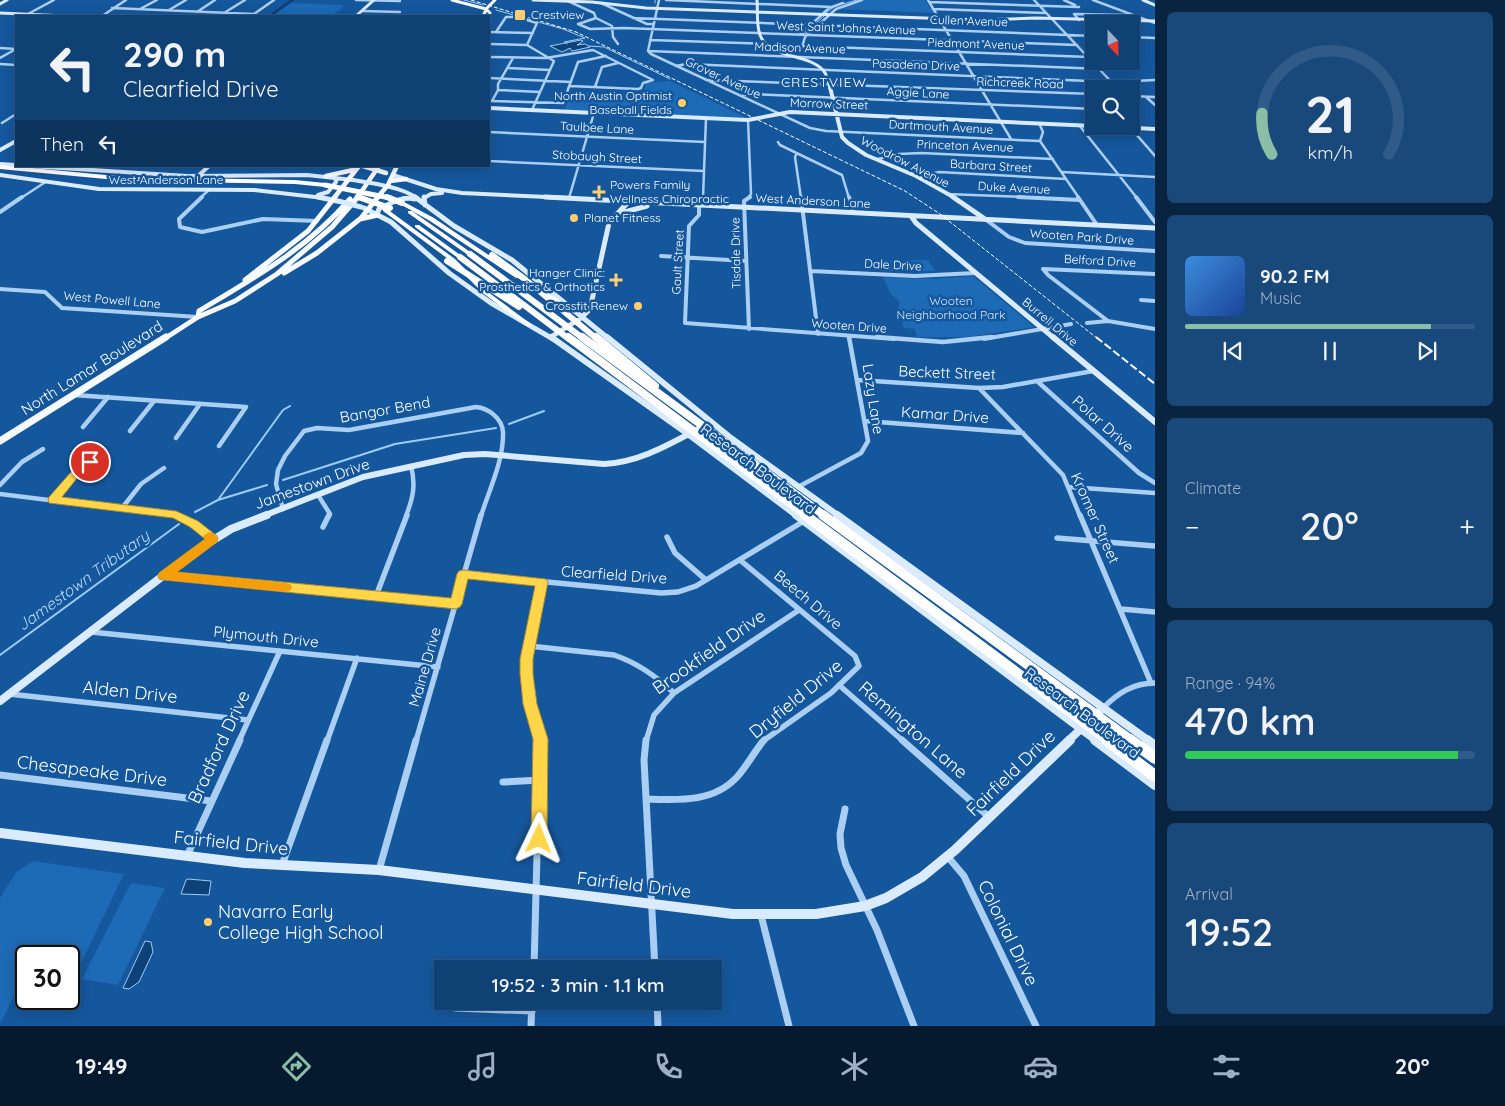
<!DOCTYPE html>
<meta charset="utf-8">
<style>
:root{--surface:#104175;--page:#19487a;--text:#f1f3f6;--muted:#9cafc5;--line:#305a87;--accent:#8abfa5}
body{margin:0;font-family:Quicksand,sans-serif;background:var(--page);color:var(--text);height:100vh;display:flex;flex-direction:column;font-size:19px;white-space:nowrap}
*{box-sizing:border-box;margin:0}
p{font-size:16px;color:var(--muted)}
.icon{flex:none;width:28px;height:28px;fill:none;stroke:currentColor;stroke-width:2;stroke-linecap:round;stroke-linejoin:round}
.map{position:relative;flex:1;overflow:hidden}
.side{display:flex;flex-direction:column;gap:12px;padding:12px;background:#092440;width:350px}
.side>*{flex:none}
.banner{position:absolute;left:15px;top:15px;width:475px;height:152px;border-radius:0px;box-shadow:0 2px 12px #0003,0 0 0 1px var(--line);background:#104175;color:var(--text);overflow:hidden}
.needle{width:32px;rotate:158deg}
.tools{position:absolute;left:1085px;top:15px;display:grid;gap:10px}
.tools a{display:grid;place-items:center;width:55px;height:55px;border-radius:0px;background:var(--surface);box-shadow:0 2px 12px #0003,0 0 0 1px var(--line);font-size:25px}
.speed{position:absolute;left:15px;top:945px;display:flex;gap:10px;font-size:25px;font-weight:700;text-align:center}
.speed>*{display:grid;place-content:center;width:65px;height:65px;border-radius:50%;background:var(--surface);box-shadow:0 2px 12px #0003,0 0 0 1px var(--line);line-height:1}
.speed .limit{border:2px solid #111;border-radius:8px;background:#fff;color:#111}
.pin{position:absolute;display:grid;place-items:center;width:42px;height:42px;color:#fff;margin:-21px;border:2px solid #fff;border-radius:50%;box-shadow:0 1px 5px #0007}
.me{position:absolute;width:55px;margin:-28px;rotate:2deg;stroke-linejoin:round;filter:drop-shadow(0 0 4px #0008)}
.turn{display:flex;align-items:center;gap:18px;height:105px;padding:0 25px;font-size:22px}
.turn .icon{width:65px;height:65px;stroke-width:2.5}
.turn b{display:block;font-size:35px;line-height:42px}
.then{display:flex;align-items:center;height:48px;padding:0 25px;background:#0003;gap:10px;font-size:19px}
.big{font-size:38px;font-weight:600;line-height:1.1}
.side .tile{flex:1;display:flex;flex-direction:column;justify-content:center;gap:8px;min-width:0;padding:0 18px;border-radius:8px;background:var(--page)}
.side .dial{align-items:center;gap:0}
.dial svg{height:130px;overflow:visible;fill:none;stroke:var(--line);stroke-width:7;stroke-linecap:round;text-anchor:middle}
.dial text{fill:var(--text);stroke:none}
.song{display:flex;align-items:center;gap:15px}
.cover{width:60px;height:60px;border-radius:8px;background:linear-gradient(135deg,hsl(210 70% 55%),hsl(220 70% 35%))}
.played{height:5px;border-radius:2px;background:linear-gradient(90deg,var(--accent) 85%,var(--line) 85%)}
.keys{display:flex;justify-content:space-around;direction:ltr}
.heat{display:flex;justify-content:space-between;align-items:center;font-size:28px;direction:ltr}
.charge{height:8px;border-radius:4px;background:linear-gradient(90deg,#34c759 94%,var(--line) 0)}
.trip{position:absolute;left:434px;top:960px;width:288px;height:50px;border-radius:0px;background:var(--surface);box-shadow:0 2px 12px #0003,0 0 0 1px var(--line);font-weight:600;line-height:50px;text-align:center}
.tabs{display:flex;height:80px;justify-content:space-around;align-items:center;background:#061a2f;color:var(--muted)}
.tabs .icon{width:35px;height:35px}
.tabs .on{color:var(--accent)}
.tabs b{font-size:22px;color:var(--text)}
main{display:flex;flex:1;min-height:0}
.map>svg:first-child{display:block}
.green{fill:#1d6ab6}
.water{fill:#0d4178;stroke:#9dcbf5}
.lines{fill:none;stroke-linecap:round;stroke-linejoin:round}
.stream-far1{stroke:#9dcbf5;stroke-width:1}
.stream{stroke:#9dcbf5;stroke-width:2}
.river{fill:#0d4178;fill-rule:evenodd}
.street-far4{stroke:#abcff3;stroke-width:2.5}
.street-far3{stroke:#abcff3;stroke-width:4}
.street-far2{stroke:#abcff3;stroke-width:4.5}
.street-far1{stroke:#abcff3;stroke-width:5.5}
.street{stroke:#abcff3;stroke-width:7}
.secondary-far5{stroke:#daebfd;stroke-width:3}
.secondary-far4{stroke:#daebfd;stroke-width:4}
.secondary-far3{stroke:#daebfd;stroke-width:5}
.secondary-far2{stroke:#daebfd;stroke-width:6}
.secondary-far1{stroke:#daebfd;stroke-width:8}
.secondary{stroke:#daebfd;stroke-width:10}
.primary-far3{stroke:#f7faff;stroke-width:3}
.primary-far2{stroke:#f7faff;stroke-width:4.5}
.primary-far1{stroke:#f7faff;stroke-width:5}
.primary{stroke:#f7faff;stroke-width:7}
.highway{fill:#fff;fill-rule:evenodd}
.rail-far1{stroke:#fff;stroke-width:1;stroke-dasharray:4 2;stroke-linecap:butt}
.rail{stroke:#fff;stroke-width:2;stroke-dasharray:8 3;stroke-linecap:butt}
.secondary-bridge-far1{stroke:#daebfd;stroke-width:4}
.secondary-bridge{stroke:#daebfd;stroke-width:5}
.primary-bridge{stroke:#f7faff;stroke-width:4.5}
.highway-bridge-far4{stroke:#fff;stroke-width:5}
.highway-bridge-far3{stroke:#fff;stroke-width:6}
.highway-bridge-far2{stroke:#fff;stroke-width:8}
.highway-bridge-far1{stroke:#fff;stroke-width:10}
.highway-bridge{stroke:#fff;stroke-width:12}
.route{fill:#ffd54a;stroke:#a68a30}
.slow{fill:#f59e0b}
.poi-dot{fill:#ffcd6d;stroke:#15579c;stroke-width:2}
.labels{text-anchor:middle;stroke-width:5;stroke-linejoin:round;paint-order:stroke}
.far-poi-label{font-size:12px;fill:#fff;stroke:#15579c;text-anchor:start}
.far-street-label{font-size:12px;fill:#fff;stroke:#15579c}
.far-park-label{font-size:12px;fill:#d3e8fd;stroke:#15579c}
.far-neighbourhood-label{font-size:14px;letter-spacing:1px;fill:#fff;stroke:#15579c}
.street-label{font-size:15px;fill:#fff;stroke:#15579c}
.water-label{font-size:16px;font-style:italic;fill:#b8d9f9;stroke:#15579c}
.near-street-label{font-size:18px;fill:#fff;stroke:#15579c}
.near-poi-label{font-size:18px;fill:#fff;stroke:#15579c;text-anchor:start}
</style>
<main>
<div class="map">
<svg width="1155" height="1026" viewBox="0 0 1155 1026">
<rect width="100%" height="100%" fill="#15579c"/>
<!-- green -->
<path class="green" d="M864 0H925L934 13 837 9Z
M288 3 345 5 332 16H271Z
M670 81 747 118 564 111 571 92 644 94 646 83Z
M928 260 935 271H884L879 261Z
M973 276 1034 327 968 337H917L915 329 904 328 898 310 900 302 891 294 883 277 934 279Z
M33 861 124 874 70 986 69 987V956H26V987L19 986 0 1024V898L16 872Z
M131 883 165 888 118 985 82 979Z"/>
<!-- water -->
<path class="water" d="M581 40 583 41 577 45 585 44 590 47 572 51 570 48 562 52 550 46Z
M188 879 211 881 209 895 181 894 186 880Z
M145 941 151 942 153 952 139 982 129 989 123 988Z"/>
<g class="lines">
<!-- stream-far1 -->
<path class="stream-far1" d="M464 0 483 5
M655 0V3
M843 4 857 0
M496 10 563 29 585 38 564 42 567 44
M826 13 834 7
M815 24 824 16
M805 34 813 25
M589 46 604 47 670 79"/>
<!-- stream -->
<path class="stream" d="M509 424 544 411
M283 480 395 444 496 428
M218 500 283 410 290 406
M195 512 218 500 267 485
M0 655 179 524"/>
<!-- river -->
<path class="river" d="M290 0H295L272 16H268Z"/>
<!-- street-far4 -->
<path class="street-far4" d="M356 0 400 1
M659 0 648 51 651 54 810 128 826 131 1040 141
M666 0 832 7
M928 0 1011 139
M1034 0 1118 89
M1064 0 1075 5
M1093 0 1155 23
M568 1 594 13 596 18 612 26 613 37 618 44
M929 2 1079 7
M601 3 647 24H653
M112 8 254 14 274 0
M140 9 157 0
M933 9 1046 13
M169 10 186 0
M362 11 400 12
M197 12 215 0
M224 13 245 0
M26 15 54 0
M102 16 126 0
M596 18 578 24 590 29 624 28 1077 45
M633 18 1094 36
M1079 20 1074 14 1129 15
M489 32 533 33
M496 32 506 17H517L537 23 527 45
M800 35 829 8 843 3
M1131 37 1155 38
M650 40 768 44
M489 44 527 45
M527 45 554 61 532 110
M803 46 1089 57
M0 48 16 49
M648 51 1101 69
M785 53 802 47 805 37 836 9 862 0
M489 57 546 58 593 50 653 80 643 83 641 88 638 89 570 86
M0 58 16 49
M1127 61 1133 66
M0 64 16 65
M676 66 686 64 1114 82 1155 80
M508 68 550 70
M489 78 571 82
M706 80 1094 94
M595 87 602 67 618 63
M498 90 540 92
M742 96 751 94 1094 109
M1131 96 1155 97
M1146 97 1155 105
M489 101 563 103 578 62 606 56
M492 101 498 90V84L513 58
M2 123 16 114
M1039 123 1043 132 1040 141 1079 198
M1079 125 1137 198
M1129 126 1155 156
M489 132 705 142
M778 142 780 145 842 175 849 198
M797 153 795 157 801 198
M878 159 899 154 921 153 1053 159
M489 161 704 171
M1062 172 1155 177
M916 177 939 172 1066 179
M947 194 1046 198
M21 198 47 181
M200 198 209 190
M569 198 594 113
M703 198 706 118
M748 198 751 194 748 120"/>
<!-- street-far3 -->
<path class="street-far3" d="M202 197 179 219 180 227 202 232 263 219 317 221
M703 197V202L699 205V215L689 226 685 323 894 339
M801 197 818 334
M849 197 854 213
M1018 197 1080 200
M1078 197 1097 225
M1136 197 1155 222
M0 212 22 197
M985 219 1009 237 1025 243 1155 251
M661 256 746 261
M1043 269 1155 274
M1043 269 1048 275 1108 321
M811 271 915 276 975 273
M0 289 45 292 62 308 198 317
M1141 300 1155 301
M1087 323 1108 321 1155 329
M749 329 744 201 750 197
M849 336V339
M984 339 1071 324"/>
<!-- street-far2 -->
<path class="street-far2" d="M877 337 943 342 992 337
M858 380 979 388 1003 387 1093 371
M1037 381 1139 473 1155 483
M979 388 1063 475 1080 516
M74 395 246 407 219 446
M865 421 1023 433
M83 427 108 397
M130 431 154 401
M176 438 200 404
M0 485 22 462 43 449
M798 487 861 453 868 441 849 337
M1069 487 1155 493
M0 494 178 516
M318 495 330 514 329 516
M53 500 75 475 90 462
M122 508 141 484 164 468
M283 509 276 484 278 470 285 456 304 431 317 428 349 430 476 407C488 408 502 418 503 432 504 460 489 490 481 516
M406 516C413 498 416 485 411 466"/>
<!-- street-far1 -->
<path class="street-far1" d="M175 515 194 524 212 539
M1080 515 1151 683
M323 527 329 515
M667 537 675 553 706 580
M1057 538 1155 546
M740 560 855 656 859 666 831 693 763 741
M463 574 661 593 678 592 696 586 804 521
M164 576 456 604
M376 596 407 515
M1121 609 1155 612
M91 632 438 667
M529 646 614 655C638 663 656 676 674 693
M839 685 903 741
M9 694 248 720
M1103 708C1118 693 1133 683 1155 683
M239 741 280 651
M327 741 357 658
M416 741 481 515
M540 741C537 724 530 707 528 689 524 652 535 617 542 582
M646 741 654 715 674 693 799 610"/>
<!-- street -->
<path class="street" d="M646 740 644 760 655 969
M902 740 989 817
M0 775 211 801
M503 782 541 780
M646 799C678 800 713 803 737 777 747 766 754 752 764 740
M845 809 840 834 841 848 846 865 877 930 914 1026
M187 856 240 740
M948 857 964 876 1036 1026
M282 865 327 740
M379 870 416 740
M761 915 789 1026
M534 969 540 740
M657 1001 658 1026
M455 1008 532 1011
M531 1026 532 1001"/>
<!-- secondary-far5 -->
<path class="secondary-far5" d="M533 0 592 2 646 8 981 20 1036 18 1155 21
M757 0C758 11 756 24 760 35 769 59 807 53 823 70 827 75 829 82 830 88
M1143 0 1155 5
M0 4 7 0
M0 13 67 16
M356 16 374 0"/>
<!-- secondary-far4 -->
<path class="secondary-far4" d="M830 87 842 137 848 143 866 155 916 176 955 198
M489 108 748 120 790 112 1094 126
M1096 126 1155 129
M0 150 16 141
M0 164 16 165
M29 166 187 176 307 175 353 180
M0 175 99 189 254 190 324 198
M393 175 436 189 462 193 570 198
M198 176 209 166
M377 184C391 187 405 190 417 198
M318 195 328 192 336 182 335 177
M404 198H412
M424 198 431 194 442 193"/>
<!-- secondary-far3 -->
<path class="secondary-far3" d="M318 197 337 201
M415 197 454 226 512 260 609 339
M424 197 425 205
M545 197 1155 228
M953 197 985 219
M364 208 391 222 449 273 491 303 553 339
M621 213 647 206
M377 214 379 209C391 203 401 196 415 199
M911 216 916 223 1055 339
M551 337 581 318 590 309 609 223 629 201"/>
<!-- secondary-far2 -->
<path class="secondary-far2" d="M551 337 688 434 797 516
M607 337 731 438 839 516
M1053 337 1155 422
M263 516 363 477 464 455 485 454 604 464C642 462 673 442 706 425"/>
<!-- secondary-far1 -->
<path class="secondary-far1" d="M796 515 1097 741
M837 515 1149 741
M0 701 194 552 231 529 267 515
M1068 741 1103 708"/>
<!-- secondary -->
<path class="secondary" d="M1095 740 1155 785
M1147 740 1155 746
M0 833 245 863 379 870 733 914H816L865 906 886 898 922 877 955 850 1070 740"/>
<!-- primary-far3 -->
<path class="primary-far3" d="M452 0 486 9 490 13
M483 16 487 8 495 0"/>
<!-- primary-far2 -->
<path class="primary-far2" d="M326 176 353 170
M390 181 406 179
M334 198 359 166
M357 198 379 166
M377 198 388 185 397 166"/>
<!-- primary-far1 -->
<path class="primary-far1" d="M361 218 378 197
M284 273 317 253 360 219 378 215
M245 280 308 231 335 197
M198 317 199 311C254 278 308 248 350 199
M164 339 198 317 235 301 277 274 332 227 358 197"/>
<!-- primary -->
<path class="primary" d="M0 441 166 337"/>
<!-- highway -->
<path class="highway" d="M0 165 127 177 295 180 325 183 328 185 325 187 295 184 127 181 0 169Z
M400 202H404L434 218 521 277 516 278 430 221 400 204Z
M383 209H387L455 259 488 292 531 324V326H527L484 294 451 261 383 211Z
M408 211H412L473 254 468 255 408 213Z
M415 225H419L463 257 458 258 415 227Z
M540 288 542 289 575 310 574 311H570L538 291 537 290Z"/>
<!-- rail-far1 -->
<path class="rail-far1" d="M471 0 576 32 905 191 940 214 1098 339"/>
<!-- rail -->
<path class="rail" d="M1096 337 1155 384"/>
<!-- secondary-bridge-far1 -->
<path class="secondary-bridge-far1" d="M353 180 377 184"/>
<!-- secondary-bridge -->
<path class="secondary-bridge" d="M338 201 361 207"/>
<!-- primary-bridge -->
<path class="primary-bridge" d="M363 166 386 173"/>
<!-- highway-bridge-far4 -->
<path class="highway-bridge-far4" d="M325 185 390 198
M357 197 361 198"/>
<!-- highway-bridge-far3 -->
<path class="highway-bridge-far3" d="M358 197 390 208
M387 197 402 203
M470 254 584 339
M492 255 526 280 597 339
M460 257 569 339
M447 261 519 307"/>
<!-- highway-bridge-far2 -->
<path class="highway-bridge-far2" d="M568 337 807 516
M582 337 825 516
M596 337 655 386"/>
<!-- highway-bridge-far1 -->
<path class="highway-bridge-far1" d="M805 515 1109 741
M823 515 1132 741"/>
<!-- highway-bridge -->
<path class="highway-bridge" d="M1107 740 1155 776
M1130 740 1155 758"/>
</g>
<!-- route -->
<path class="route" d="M90 459 95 462 94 465 78 477 62 497 176 511 198 521 217 536 218 539 217 542 177 572 451 598 457 574 459 571 463 570 546 579 548 582 533 659V674L537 704 548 739 547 839 544 845 539 847 533 845 531 839 533 739 523 704 520 674V659L535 586 468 579 462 604 460 607 456 609 164 580 159 579 158 576 159 573 205 539 190 527 173 518 49 503 48 500 49 497 71 472Z"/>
<!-- slow -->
<path class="slow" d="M209 532 213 533 218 539 217 542 177 572 286 583 290 584 292 587 290 591 286 592 159 579 158 576 159 573 205 539 203 536Z"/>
<!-- markers -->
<g class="poi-dot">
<rect x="514" y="9" width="12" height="12" rx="2.5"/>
<circle cx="682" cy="103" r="5"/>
<path d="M596.5 184.5h5v5h5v5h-5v5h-5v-5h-5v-5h5z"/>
<circle cx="574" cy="218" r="5"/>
<path d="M613.5 272.5h5v5h5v5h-5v5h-5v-5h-5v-5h5z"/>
<circle cx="638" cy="306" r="5"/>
<circle cx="208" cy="922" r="5"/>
</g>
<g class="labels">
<!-- far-poi labels -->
<g class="far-poi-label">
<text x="531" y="19">Crestview</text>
<text x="672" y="100" text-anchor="end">North Austin Optimist<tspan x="672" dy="14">Baseball Fields</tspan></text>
<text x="610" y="189">Powers Family<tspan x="610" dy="14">Wellness Chiropractic</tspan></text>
<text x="584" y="222">Planet Fitness</text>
<text x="605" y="277" text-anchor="end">Hanger Clinic:<tspan x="605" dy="14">Prosthetics &amp; Orthotics</tspan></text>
<text x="628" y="310" text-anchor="end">Crossfit Renew</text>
</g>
<!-- far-street labels -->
<g class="far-street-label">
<text transform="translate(969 21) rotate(2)" y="4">Cullen Avenue</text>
<text transform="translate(846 28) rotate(2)" y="4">West Saint Johns Avenue</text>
<text transform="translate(976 44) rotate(2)" y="4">Piedmont Avenue</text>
<text transform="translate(800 48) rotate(2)" y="4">Madison Avenue</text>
<text transform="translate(916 65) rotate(2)" y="4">Pasadena Drive</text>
<text transform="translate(723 78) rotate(25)" y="4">Grover Avenue</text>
<text transform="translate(1020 83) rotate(2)" y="4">Richcreek Road</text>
<text transform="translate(918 93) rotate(3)" y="4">Aggie Lane</text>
<text transform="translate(829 104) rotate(2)" y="4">Morrow Street</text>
<text transform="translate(941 127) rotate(3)" y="4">Dartmouth Avenue</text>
<text transform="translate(597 128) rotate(3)" y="4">Taulbee Lane</text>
<text transform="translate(965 146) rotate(2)" y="4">Princeton Avenue</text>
<text transform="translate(597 157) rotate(3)" y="4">Stobaugh Street</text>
<text transform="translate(905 162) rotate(27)" y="4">Woodrow Avenue</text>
<text transform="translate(991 166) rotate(3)" y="4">Barbara Street</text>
<text x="166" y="184">West Anderson Lane</text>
<text transform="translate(1014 188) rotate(3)" y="4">Duke Avenue</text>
<text transform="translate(813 201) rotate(3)" y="4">West Anderson Lane</text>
<text transform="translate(1082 237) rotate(4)" y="4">Wooten Park Drive</text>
<text transform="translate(736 253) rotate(-91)" y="4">Tisdale Drive</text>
<text transform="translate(1100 261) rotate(3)" y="4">Belford Drive</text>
<text transform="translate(678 262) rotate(-87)" y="4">Gault Street</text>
<text transform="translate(893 265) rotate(3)" y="4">Dale Drive</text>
<text transform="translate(112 300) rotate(5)" y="4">West Powell Lane</text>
<text transform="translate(1050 322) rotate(40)" y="4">Burrell Drive</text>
<text transform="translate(849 326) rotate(4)" y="4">Wooten Drive</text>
</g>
<!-- far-park labels -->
<g class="far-park-label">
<text x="951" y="305">Wooten<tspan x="951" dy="14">Neighborhood Park</tspan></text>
</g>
<!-- far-neighbourhood labels -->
<g class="far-neighbourhood-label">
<text x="824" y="87">CRESTVIEW</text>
</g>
<!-- street labels -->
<g class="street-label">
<text transform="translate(92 368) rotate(-32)" y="5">North Lamar Boulevard</text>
<text transform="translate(947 373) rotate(2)" y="5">Beckett Street</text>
<text transform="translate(873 399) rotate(81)" y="5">Lazy Lane</text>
<text transform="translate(385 410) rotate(-10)" y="5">Bangor Bend</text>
<text transform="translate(945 415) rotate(4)" y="5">Kamar Drive</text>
<text transform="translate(1103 424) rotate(42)" y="5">Polar Drive</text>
<text transform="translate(758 469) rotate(37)" y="5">Research Boulevard</text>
<text transform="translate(312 484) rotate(-20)" y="5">Jamestown Drive</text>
<text transform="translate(1095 518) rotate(66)" y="5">Kromer Street</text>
<text transform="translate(614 575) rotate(4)" y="5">Clearfield Drive</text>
<text transform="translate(808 600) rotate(40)" y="5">Beech Drive</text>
<text transform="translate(266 637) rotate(6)" y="5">Plymouth Drive</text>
<text transform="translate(425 667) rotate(-74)" y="5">Maine Drive</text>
<text transform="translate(1082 713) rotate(37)" y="5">Research Boulevard</text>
</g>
<!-- water labels -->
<g class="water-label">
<text transform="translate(83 580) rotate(-36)" y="6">Jamestown Tributary</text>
</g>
<!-- near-street labels -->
<g class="near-street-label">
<text transform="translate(709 652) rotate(-35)" y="6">Brookfield Drive</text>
<text transform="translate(130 692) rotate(6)" y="6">Alden Drive</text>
<text transform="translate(796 699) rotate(-39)" y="6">Dryfield Drive</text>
<text transform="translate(913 730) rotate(41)" y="6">Remington Lane</text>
<text transform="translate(219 747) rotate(-65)" y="6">Bradford Drive</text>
<text transform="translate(92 771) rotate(7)" y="6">Chesapeake Drive</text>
<text transform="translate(1011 773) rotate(-44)" y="6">Fairfield Drive</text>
<text transform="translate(231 843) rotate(6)" y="6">Fairfield Drive</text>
<text transform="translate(634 885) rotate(7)" y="6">Fairfield Drive</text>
<text transform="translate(1008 933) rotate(64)" y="6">Colonial Drive</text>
</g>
<!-- near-poi labels -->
<g class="near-poi-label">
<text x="218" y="918">Navarro Early<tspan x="218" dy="21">College High School</tspan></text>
</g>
</g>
</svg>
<div class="tools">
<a><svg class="needle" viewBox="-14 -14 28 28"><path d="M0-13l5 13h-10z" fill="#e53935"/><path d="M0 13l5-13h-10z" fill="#9cafc5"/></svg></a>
<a><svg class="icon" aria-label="search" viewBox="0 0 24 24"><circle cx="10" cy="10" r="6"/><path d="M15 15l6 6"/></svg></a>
</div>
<div class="speed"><div class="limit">30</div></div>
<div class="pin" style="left:90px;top:462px;background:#d93025"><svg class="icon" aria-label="arrive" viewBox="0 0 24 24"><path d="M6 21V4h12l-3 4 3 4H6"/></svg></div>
<svg class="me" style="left:539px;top:839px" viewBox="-20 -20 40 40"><path d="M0-17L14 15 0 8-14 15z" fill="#ffd54a" stroke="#fff" stroke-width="4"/></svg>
<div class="trip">19:52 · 3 min · 1.1 km</div>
<div class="banner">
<div class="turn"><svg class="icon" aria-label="left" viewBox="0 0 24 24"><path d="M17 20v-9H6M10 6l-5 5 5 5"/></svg><div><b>290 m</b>Clearfield Drive</div></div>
<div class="then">Then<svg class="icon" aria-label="left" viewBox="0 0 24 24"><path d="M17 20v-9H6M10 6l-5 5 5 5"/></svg></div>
</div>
</div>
<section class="side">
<div class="tile dial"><svg viewBox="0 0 100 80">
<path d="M14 69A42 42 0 1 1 86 69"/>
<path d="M14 69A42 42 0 0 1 8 44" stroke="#8abfa5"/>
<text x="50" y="56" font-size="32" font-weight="700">21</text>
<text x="50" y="72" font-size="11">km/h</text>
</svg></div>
<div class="tile">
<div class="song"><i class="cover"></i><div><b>90.2 FM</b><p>Music</p></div></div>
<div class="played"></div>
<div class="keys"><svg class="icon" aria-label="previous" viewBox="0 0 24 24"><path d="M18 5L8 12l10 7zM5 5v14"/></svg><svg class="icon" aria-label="pause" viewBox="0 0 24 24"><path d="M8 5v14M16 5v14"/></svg><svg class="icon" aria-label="next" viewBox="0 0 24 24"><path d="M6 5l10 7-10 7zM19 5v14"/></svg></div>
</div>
<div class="tile"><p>Climate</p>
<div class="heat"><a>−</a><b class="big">20°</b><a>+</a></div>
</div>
<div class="tile"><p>Range · 94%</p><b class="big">470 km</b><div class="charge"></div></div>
<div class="tile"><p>Arrival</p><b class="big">19:52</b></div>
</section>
</main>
<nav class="tabs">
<b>19:49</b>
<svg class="icon on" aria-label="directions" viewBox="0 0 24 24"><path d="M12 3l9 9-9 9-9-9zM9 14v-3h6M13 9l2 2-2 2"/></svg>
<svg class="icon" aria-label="music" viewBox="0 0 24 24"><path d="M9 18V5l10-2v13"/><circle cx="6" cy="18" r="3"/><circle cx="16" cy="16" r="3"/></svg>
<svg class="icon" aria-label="phone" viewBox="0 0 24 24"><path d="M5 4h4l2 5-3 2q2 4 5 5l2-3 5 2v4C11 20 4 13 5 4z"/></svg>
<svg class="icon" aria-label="climate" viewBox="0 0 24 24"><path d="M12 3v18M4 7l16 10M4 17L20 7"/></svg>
<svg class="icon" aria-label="car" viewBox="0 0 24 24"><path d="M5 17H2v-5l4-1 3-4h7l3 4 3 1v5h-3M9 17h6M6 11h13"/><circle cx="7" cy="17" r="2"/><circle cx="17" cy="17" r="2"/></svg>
<svg class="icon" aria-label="filters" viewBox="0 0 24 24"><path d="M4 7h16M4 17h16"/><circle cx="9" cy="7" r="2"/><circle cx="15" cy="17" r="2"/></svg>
<b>20°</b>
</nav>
